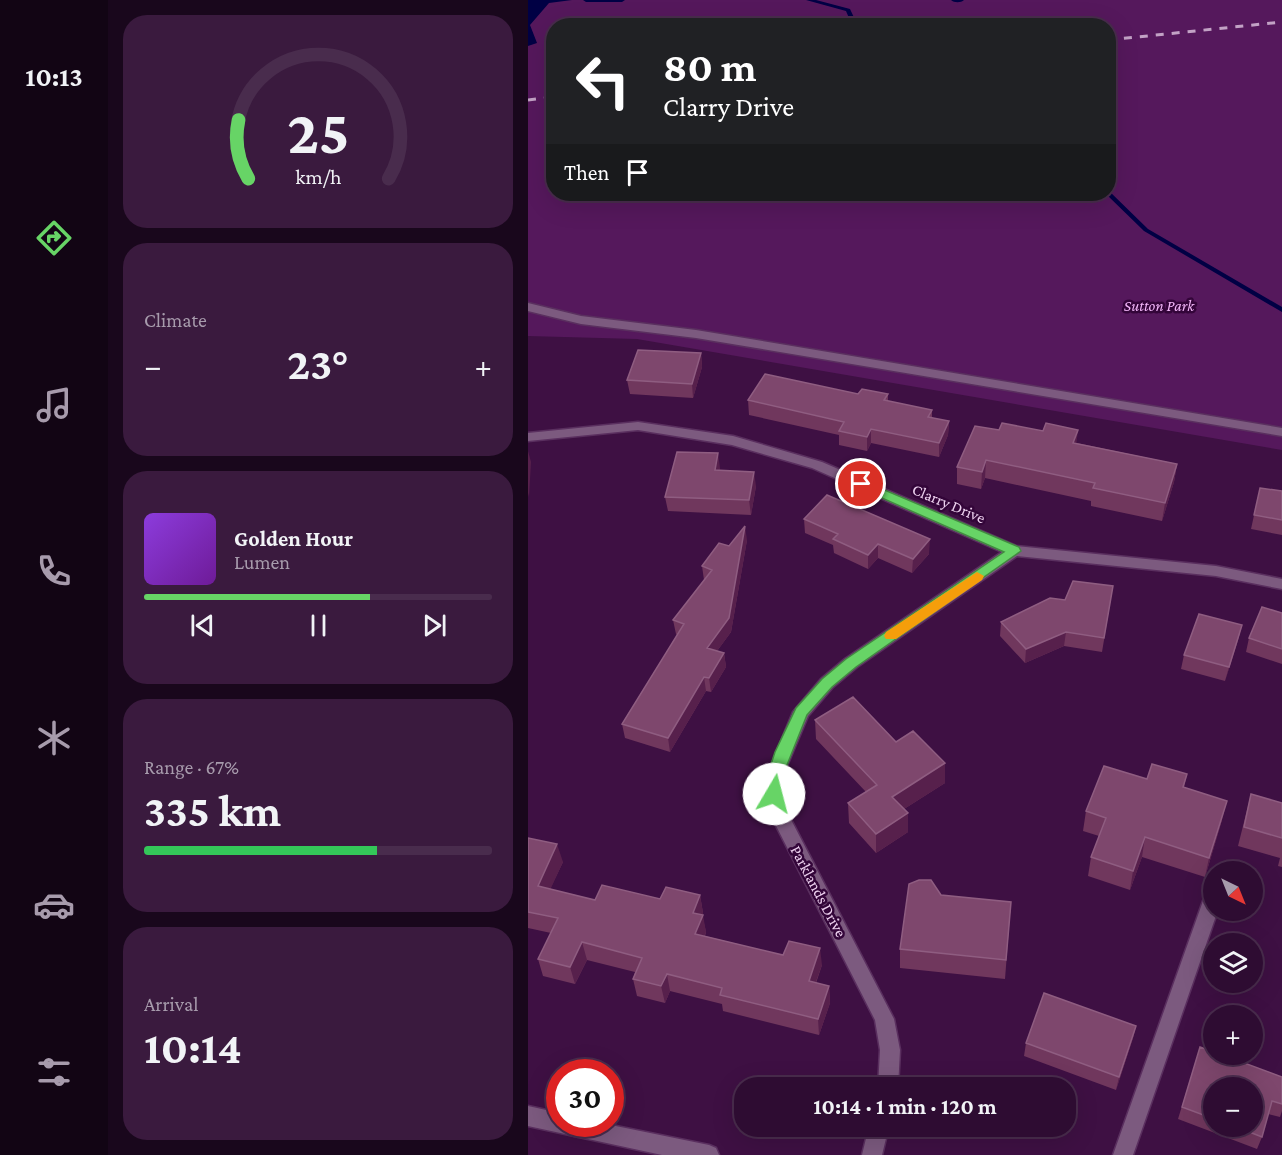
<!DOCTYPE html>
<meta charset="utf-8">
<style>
:root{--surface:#2e0c32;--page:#3a1a3e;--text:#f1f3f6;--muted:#a79bac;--line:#492c4d;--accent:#67d466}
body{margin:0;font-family:"Crimson Pro",serif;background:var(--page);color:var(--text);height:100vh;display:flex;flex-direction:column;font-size:22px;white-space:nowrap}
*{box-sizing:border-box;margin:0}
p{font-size:20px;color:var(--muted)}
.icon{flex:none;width:33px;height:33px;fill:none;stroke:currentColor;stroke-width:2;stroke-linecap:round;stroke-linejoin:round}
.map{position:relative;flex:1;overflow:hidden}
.drawer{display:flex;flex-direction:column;gap:15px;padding:15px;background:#19071c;width:420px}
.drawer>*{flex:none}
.guide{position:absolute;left:18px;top:18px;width:570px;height:183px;border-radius:24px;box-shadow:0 6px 24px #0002,0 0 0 2px var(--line);background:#202124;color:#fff;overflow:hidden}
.needle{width:39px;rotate:137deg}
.tools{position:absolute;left:675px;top:861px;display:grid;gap:12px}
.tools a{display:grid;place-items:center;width:60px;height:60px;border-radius:50%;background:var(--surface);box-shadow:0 6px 24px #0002,0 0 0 2px var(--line);font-size:30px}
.speed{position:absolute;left:18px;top:1059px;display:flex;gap:12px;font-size:30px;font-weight:700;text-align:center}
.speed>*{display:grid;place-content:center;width:78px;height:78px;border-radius:50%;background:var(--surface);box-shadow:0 6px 24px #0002,0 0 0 2px var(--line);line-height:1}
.speed .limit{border:9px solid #d22;background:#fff;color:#111}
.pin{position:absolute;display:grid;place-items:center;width:51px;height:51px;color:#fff;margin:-26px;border:3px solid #fff;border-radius:50%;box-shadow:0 2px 6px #0007}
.me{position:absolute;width:66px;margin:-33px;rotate:8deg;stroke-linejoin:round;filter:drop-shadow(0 0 4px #0008)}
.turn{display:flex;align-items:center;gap:21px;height:126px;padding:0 18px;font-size:27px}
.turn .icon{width:78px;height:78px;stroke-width:2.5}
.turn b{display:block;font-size:42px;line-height:51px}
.then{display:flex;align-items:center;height:57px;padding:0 18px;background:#0003;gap:12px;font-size:22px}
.big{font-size:45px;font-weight:700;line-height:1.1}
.drawer .card{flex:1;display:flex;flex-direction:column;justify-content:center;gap:9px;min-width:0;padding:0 21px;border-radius:24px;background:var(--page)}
.drawer .dial{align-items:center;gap:0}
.dial svg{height:156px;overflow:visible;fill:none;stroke:var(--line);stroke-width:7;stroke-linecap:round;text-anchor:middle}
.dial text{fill:var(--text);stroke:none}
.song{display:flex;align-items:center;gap:18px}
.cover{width:72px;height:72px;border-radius:9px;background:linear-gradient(135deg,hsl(270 70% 55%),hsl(280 70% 35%))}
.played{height:6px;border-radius:3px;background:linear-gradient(90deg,var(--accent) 65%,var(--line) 65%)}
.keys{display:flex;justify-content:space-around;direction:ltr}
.heat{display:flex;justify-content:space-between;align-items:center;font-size:33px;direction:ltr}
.charge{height:9px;border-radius:4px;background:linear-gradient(90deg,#34c759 67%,var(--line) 0)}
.trip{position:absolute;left:206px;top:1077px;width:342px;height:60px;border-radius:24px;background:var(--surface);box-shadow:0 6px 24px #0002,0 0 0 2px var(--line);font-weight:700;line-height:60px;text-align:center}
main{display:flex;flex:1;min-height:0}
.tabs{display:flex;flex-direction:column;width:108px;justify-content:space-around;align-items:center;background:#120514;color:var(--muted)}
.tabs .icon{width:42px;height:42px}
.tabs .current{color:var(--accent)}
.tabs b{font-size:27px;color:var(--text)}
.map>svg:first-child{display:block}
.green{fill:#55185c;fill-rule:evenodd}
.water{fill:#004}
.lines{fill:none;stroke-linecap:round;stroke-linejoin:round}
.stream{fill:#004;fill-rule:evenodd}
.minor-casing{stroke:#5a2f5f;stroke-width:3}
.minor{fill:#7c5a7f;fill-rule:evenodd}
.rail{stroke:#c2a2c5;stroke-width:3;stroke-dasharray:8 8;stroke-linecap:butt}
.wall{fill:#70375d;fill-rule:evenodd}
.shaded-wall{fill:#57204c}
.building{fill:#7e476d;stroke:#8f5d81;stroke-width:1.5}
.route{fill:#67d466;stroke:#438a42;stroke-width:1.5}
.slow{fill:#f59e0b}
.labels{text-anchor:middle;stroke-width:5;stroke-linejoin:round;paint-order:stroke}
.park-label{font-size:16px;font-style:italic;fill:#f2b5f8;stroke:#330539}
.street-label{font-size:16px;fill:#edd1ef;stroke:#330539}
</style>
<main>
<nav class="tabs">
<b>10:13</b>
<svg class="icon current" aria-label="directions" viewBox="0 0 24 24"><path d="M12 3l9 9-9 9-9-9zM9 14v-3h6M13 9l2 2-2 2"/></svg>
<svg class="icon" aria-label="music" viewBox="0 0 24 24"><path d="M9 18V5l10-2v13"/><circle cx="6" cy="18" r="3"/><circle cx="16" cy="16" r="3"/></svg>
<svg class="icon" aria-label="phone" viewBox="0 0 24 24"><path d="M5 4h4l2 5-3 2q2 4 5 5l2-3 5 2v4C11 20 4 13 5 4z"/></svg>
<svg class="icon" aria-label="climate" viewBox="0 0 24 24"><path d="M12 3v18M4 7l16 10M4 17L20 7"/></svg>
<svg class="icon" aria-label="car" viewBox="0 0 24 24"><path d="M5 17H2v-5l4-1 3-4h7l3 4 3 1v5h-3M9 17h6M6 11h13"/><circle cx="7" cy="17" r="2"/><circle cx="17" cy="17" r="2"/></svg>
<svg class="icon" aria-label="filters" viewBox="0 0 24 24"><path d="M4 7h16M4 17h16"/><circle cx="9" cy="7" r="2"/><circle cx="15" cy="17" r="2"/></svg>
</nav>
<section class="drawer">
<div class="card dial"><svg viewBox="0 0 100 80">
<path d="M14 69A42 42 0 1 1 86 69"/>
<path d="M14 69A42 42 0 0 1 9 39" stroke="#67d466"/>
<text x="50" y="56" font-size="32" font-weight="700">25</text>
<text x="50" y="72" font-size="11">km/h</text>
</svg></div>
<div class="card"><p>Climate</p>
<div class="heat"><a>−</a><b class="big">23°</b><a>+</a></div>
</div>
<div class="card">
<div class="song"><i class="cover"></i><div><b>Golden Hour</b><p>Lumen</p></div></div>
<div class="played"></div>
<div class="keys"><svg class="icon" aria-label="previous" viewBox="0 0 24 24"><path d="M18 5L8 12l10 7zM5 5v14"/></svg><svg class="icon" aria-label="pause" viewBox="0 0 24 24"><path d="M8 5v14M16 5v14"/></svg><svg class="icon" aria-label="next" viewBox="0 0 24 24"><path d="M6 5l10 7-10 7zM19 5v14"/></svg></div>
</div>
<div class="card"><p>Range · 67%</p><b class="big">335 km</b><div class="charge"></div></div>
<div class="card"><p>Arrival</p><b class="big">10:14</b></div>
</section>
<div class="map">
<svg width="754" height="1155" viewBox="0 0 754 1155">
<rect width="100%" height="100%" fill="#3e1043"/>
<!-- green -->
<path class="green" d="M0 0H754V450L109 339 0 336ZM26 26H580V194H26Z"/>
<!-- water -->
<path class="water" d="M0 0H44L21 3 2 25 9 43 0 46Z"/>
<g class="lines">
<!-- stream -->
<path class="stream" d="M55 0H97L94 2H58Z
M278 0H288L322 9 329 24 324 25 318 11Z
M423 0H436C433 3 426 3 423 0Z
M580 190 620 229 754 307V312L616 231 578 194H580Z"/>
<!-- minor casing -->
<g class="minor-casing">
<path id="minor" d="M0 303 53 316 168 330 754 428V436L168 338 53 324 0 311Z
M110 422 205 436 294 462 488 546 688 566 754 579V589L688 576 489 556 329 667 305 687 280 716 253 780 257 808 366 1019 372 1050 370 1088H350L352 1050 347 1020 239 808 237 780 265 712 293 679 317 659 474 552 284 468 204 445 110 430 0 441V433Z
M686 894V910H690L605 1155H585L675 901 678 895Z
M0 1106 32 1113V1124H78L181 1145 188 1148 191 1155H134L0 1126Z
M341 1126H361L354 1155H334Z"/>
</g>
<!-- minor -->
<use href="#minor" class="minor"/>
<!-- rail -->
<path class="rail" d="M580 40 754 22
M0 100 26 97"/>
</g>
<!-- wall -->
<path class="wall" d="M173 353 174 367 165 398 102 394 99 380Z
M330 394H360V401L404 410V418L421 421 420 435 411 457 343 443 339 451 311 445V435L221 415 220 400Z
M549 443 649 464 646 482 634 521 563 506V501L457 478 453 489 429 484V467Z
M192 468 191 470 228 486 223 515 140 511 137 497Z
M732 488 754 491V535L723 529Z
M276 519 401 554 384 573 350 558 340 569 306 553 305 545 277 533Z
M219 540 203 632 189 651 196 653 198 667 183 692 178 691 142 752 97 738 94 724 149 635 148 634 145 620 176 580 174 566 201 546Z
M585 586 574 652 536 646 497 663 472 636 473 622 537 600Z
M754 613V664L718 652 721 638Z
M714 625 710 640 697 681 653 669 656 655Z
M287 720 368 742 417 783 376 809 380 813V832L348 853 321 823 320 803 338 792 288 739Z
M659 774 656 787 694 820 677 877 614 857 602 890 560 876 563 857 571 836 555 831 558 811 619 779Z
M723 794 754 803V867L750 866 752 858 710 846Z
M0 838 35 862 22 889 67 900 132 899 172 895 175 913 174 915 178 932 177 936 294 965 288 983 301 986 302 1003 291 1035 195 1011 194 1004 142 991 137 1003 109 996 105 979 107 972 59 960 47 984 15 976 10 959 23 933 0 928Z
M413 895 483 902 477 979 372 968V949Z
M608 1026 605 1038 588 1090 496 1056 498 1043Z
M672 1047 754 1077V1111L752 1117 740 1114 734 1137 729 1149 650 1119ZM686 1088 724 1126H686Z"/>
<!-- shaded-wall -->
<path class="shaded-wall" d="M173 353 174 367 165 398 164 384Z
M421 421 420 435 411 457V443Z
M343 429V443L339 451V437Z
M550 430 548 447 545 443Z
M0 451 3 462 1 497 0 493Z
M190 453 192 468 188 484 187 470Z
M458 460 457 478 453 489 454 472Z
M649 464 646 482 634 521 637 503Z
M226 472 228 486 223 515 221 500Z
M217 526 219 540 203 632 181 662 179 648Z
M402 539 401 554 384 573 385 559Z
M350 544V558L340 569V555Z
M714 625 710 640 697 681 701 667Z
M538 632 536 646 497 663 498 649Z
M196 653 198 667 183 692 181 678Z
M176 677 178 691 142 752 140 738Z
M417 763V783L365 816 364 797Z
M699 801 694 820 677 877 681 858Z
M380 813V832L348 853V834Z
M617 837 614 857 602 890 605 871Z
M29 844 35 862 16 903 10 886Z
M172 895 175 913 168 930 165 913Z
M175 915 178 932 170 951 167 934Z
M54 942 59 960 47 984 42 967Z
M292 948 294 965 282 998 281 981Z
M139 974 142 991 137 1003 133 986Z
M301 986 302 1003 291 1035 290 1019Z
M608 1026 605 1038 588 1090 591 1077Z"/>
<!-- building -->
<path class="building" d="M110 350 173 353 164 384 99 380Z
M237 374 330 394 334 389 360 394 356 400 404 410 400 417 421 421 411 443 343 429 339 437 311 431 316 422 220 400Z
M474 423 515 431 518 423 550 430 545 443 649 464 637 503 565 488 567 483 458 460 454 472 429 467 447 426 471 430Z
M149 452 190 453 187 470 226 472 221 500 137 497Z
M732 488 754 491V520L726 515Z
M299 495 402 539 385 559 350 544 340 555 305 539 310 534 276 519Z
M217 526 201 618 179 648 196 653 181 678 176 677 140 738 94 724 156 624 145 620 184 570 174 566 191 543 201 546Z
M545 581 585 586 576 638 538 632 498 649 473 622 522 598 537 600Z
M734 607 754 613V649L721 638Z
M671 614 714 625 701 667 656 655Z
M325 697 368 742 385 731 417 763 364 797 380 813 348 834 320 803 349 785 287 720Z
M624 764 659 774 655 787 699 801 681 858 617 837 605 871 563 857 578 818 558 811 576 766 619 779Z
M723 794 754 803V838L716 827Z
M0 838 29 844 10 886 67 900 74 885 132 899 138 887 172 895 165 913 175 915 167 934 255 955 261 941 292 948 281 981 301 986 290 1019 192 995 194 988 139 974 133 986 105 979 114 958 54 942 42 967 10 959 30 918 0 912Z
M391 880H403L413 895 483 902 478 960 372 949 381 884Z
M516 993 608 1026 591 1077 498 1043Z
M672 1047 686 1052V1054H692L754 1077V1104L744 1101 734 1137 706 1126H724V1088H686V1119L654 1107Z"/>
<!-- route -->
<path class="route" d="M333 480 491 547 493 551 328 667 304 687 279 715 253 780 254 794 252 798 246 800 241 798 238 780 247 752 268 708 294 679 318 659 476 552 329 487 327 484Z"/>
<!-- slow -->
<path class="slow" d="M449 572 456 576 454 580 368 639H358L356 636 358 632Z"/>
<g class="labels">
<!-- park labels -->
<g class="park-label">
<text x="631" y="311">Sutton Park</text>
</g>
<!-- street labels -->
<g class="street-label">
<text transform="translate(421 503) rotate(23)" y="6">Clarry Drive</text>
<text transform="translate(291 891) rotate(62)" y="6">Parklands Drive</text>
</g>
</g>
</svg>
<div class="tools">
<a><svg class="needle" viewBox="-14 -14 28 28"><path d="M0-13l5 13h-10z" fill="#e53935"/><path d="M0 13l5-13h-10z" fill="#a79bac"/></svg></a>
<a><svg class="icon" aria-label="layers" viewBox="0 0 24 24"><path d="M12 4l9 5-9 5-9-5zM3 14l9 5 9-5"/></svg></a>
<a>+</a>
<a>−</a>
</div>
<div class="speed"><div class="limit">30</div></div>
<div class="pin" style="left:333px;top:484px;background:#d93025"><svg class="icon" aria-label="arrive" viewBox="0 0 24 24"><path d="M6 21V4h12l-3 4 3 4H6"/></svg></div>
<svg class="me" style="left:246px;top:794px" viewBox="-20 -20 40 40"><circle r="19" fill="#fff"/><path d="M0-13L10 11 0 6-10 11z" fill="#67d466"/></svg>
<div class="trip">10:14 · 1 min · 120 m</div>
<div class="guide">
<div class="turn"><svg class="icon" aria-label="left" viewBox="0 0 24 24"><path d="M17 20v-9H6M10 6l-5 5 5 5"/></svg><div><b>80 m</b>Clarry Drive</div></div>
<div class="then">Then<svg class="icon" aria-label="arrive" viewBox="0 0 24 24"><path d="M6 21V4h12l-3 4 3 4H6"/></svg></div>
</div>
</div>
</main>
